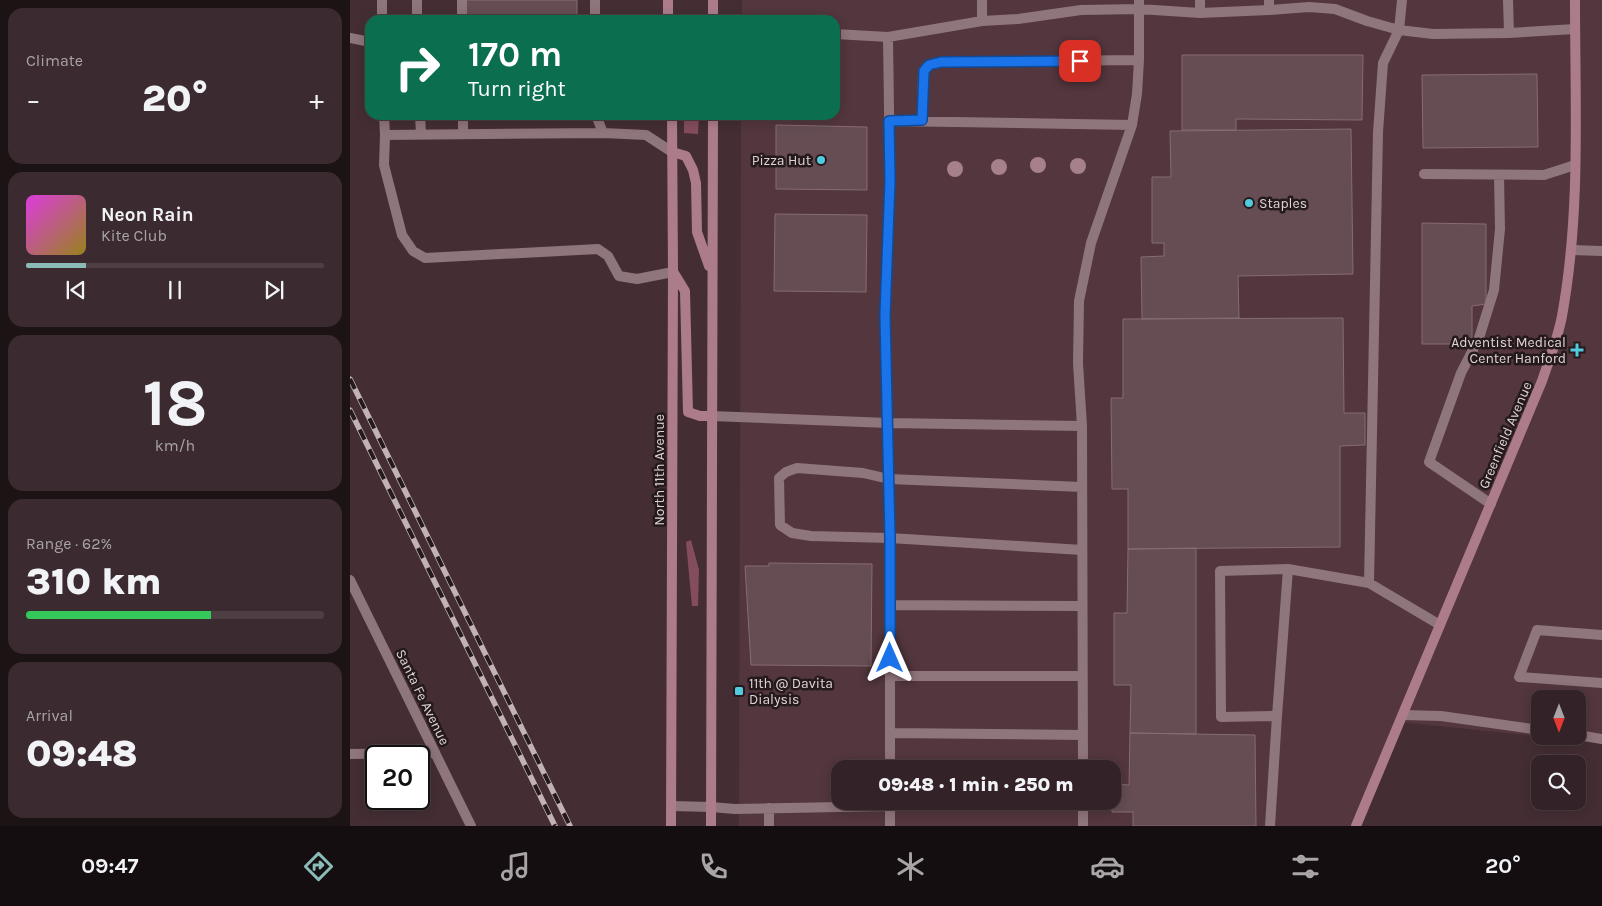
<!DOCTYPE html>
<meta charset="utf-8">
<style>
:root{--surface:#332227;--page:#3b2a2f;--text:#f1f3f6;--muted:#a9a4a7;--line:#4e3f44;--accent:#8bbbb9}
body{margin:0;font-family:Karla,sans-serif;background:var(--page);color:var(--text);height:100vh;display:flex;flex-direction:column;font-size:19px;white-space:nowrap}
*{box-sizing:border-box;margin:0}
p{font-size:16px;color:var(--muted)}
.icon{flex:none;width:28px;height:28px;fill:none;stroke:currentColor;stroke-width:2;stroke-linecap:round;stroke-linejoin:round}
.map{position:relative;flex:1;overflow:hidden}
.drawer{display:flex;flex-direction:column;gap:8px;padding:8px;background:#1c1315;width:350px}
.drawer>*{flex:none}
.banner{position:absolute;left:15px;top:15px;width:475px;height:105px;border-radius:15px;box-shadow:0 2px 12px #0003,0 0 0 1px var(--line);background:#0b6e4f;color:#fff;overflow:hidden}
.needle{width:32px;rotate:180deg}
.tools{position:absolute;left:1181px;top:690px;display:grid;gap:10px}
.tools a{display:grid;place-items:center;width:55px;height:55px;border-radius:10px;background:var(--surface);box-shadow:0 2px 12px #0003,0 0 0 1px var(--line);font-size:25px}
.speed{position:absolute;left:15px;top:745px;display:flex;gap:10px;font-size:25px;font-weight:700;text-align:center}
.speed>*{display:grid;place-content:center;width:65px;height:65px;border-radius:50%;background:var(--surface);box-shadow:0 2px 12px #0003,0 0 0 1px var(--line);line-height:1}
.speed .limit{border:2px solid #111;border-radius:8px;background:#fff;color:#111}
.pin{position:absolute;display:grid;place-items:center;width:42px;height:42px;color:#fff;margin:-21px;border-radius:10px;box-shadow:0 2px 8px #0006}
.me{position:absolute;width:55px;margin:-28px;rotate:0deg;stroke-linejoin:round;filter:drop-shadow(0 0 4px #0008)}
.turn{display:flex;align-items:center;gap:18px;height:105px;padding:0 20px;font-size:22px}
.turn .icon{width:65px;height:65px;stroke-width:2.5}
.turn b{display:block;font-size:35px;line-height:42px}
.big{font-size:38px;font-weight:800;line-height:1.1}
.drawer .card{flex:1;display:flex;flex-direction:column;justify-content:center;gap:8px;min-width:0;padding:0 18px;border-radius:15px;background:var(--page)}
.drawer .dial{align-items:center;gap:0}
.dial b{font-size:65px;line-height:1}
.song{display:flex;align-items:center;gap:15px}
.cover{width:60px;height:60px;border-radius:8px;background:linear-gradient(135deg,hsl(300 70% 55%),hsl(50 70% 35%))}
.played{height:5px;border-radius:2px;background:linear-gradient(90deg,var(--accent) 20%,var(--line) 20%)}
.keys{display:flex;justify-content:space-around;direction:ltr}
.heat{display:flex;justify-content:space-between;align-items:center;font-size:28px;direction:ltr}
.charge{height:8px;border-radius:4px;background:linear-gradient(90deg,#34c759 62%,var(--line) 0)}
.trip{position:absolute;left:481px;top:760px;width:290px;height:50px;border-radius:15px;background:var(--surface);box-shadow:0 2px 12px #0003,0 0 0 1px var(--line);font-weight:800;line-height:50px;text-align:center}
.tabs{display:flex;height:80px;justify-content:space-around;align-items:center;background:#140e10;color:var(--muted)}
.tabs .icon{width:35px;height:35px}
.tabs .current{color:var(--accent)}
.tabs b{font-size:22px;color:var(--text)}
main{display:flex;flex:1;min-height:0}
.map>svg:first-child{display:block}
.built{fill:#53363e;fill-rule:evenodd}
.green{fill:#844d5e}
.building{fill:#654d53;stroke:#866c73}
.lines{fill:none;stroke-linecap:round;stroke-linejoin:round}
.lane{stroke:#8f757c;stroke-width:10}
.street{stroke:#8f757c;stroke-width:10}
.secondary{stroke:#ad7c8b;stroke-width:10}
.rail-casing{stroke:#c2b2b5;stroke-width:5.5}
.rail{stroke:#241a1c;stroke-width:4;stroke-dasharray:11;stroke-linecap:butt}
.tree{fill:#a6808b}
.route-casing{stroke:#114b97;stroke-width:12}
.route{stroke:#1a73e8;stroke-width:9}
.poi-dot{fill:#54cade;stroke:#241a1c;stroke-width:2}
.labels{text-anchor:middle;stroke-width:5;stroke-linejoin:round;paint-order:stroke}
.poi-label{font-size:14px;fill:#e0d1d4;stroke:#241a1c;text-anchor:end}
.street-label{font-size:14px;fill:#e0d1d4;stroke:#241a1c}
</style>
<main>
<section class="drawer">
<div class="card"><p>Climate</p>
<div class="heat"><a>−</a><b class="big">20°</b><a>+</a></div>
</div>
<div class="card">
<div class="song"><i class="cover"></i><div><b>Neon Rain</b><p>Kite Club</p></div></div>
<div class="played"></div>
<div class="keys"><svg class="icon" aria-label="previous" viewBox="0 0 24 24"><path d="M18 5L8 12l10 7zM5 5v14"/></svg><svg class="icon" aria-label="pause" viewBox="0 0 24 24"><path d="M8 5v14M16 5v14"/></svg><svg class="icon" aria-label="next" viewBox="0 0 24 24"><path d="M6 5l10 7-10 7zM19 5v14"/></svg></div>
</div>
<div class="card dial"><b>18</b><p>km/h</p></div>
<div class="card"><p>Range · 62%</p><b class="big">310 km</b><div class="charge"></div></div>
<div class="card"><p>Arrival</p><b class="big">09:48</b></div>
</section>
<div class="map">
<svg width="1252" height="826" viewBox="0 0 1252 826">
<rect width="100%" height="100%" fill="#442e34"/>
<!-- built -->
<path class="built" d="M392 0H1252V743L1050 722 1006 826H389L391 115H485V20H392ZM1190 699H1228V736H1190ZM490 769H762V801H490Z"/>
<!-- green -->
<path class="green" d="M334 115H349L348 134 334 133Z
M341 540 349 570 348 606H342L336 542Z"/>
<!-- building -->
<path class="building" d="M115 0H227V20H115Z
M832 55H1013L1012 120 886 119V130H832Z
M1187 74 1188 147 1073 148 1072 75Z
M426 125 517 127V190L426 189Z
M1001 129 1003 274 888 276 889 318 792 319 791 257 814 256V243H802V177H821L820 131Z
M425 214 517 215 516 292 424 291Z
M1072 223 1136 224V304L1122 306V344H1072Z
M993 318 994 413H1015V445L990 446V547L778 549V489H762L761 398H773V319Z
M846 548V734L780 733 781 685H764V613H777L778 549Z
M419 563 522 564 521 666 401 665 395 566H419Z
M780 733 905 735 906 826H783V812H762V784L779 785Z"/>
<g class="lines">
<!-- lane -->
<path class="lane" d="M32 0V20
M67 0V20
M112 0V20
M245 0V20
M1052 0 1049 30 1033 63 1028 132 1019 583 1090 625
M1158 0 1159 33
M919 10 959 7 985 9 1017 21 1049 30 1083 34 1159 33 1225 29
M850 13 919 10V0
M632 21V0
M485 34 538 37 540 180 535 316 540 538V769
M538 37 632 21 668 19 731 10 789 9 850 13V0
M0 38 20 42
M34 115 35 135 253 133
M70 115 71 134
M113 115V134
M246 115 253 133 296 135 322 152
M572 120 573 71 579 65 591 62 789 60
M539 121 782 125
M35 135 34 165 52 235 63 251 75 258 248 249 258 256 269 276 287 279 323 272
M1074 174 1194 175 1225 165
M1221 250 1252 251
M361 416 538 423 732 426
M732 487 539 479 513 473 447 468 436 472 429 478 430 525 442 533 461 536 540 538 732 550
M1141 504 1079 462 1111 373 1129 338 1144 290 1150 229 1149 175
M938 569 927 716 871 717 870 571 938 569 1019 583
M541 605 732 606
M1252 635 1187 630 1169 677 1252 683
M540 676H732
M1053 715 1091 716 1190 730
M540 733 733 735
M1228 735 1252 739
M0 754 85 753
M733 769 732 426 728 363 729 301 741 243 782 125 787 94 789 60V0
M540 801V826
M733 801V826
M322 806 361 807 385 809 540 806
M419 826V808
M920 826 927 716"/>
<!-- street -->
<path class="street" d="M0 580 121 826"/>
<!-- secondary -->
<path class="secondary" d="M318 0V20
M363 0V20
M322 152 336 156 343 170 346 183 347 232 359 266
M324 273 335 291 338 412 350 416H361
M321 826 323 272 322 115
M361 826 363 115
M1006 826 1192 381C1199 360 1208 338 1212 316 1231 212 1225 105 1225 0"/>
<!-- rail casing -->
<g class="rail-casing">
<path id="rail" d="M0 379 220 826
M0 410 205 826"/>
</g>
<!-- rail -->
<use href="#rail" class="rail"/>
</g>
<!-- trees -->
<g class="tree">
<circle cx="688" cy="165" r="8"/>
<circle cx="728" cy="166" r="8"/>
<circle cx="649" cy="167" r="8"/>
<circle cx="605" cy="169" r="8"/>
</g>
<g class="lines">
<!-- route casing -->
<g class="route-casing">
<path id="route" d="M540 658V538L535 316 540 180 539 121 572 120 574 71 579 65 591 62 730 61"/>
</g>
<!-- route -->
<use href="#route" class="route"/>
</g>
<!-- markers -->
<g class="poi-dot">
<circle cx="471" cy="160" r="5"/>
<circle cx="899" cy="203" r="5"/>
<path d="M1224.5 342.5h5v5h5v5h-5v5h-5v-5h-5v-5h5z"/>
<rect x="384" y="686" width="10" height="10" rx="2.5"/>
</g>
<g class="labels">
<!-- poi labels -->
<g class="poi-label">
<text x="461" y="165">Pizza Hut</text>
<text x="909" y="208" text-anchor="start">Staples</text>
<text x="1216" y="347">Adventist Medical<tspan x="1216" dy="16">Center Hanford</tspan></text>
<text x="399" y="688" text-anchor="start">11th @ Davita<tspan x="399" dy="16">Dialysis</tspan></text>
</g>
<!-- street labels -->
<g class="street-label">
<text transform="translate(1155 435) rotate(-67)" y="5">Greenfield Avenue</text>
<text transform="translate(309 470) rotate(-90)" y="5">North 11th Avenue</text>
<text transform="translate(73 697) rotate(64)" y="5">Santa Fe Avenue</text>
</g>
</g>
</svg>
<div class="tools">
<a><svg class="needle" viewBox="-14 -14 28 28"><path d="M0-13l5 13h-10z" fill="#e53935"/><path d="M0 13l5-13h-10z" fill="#a9a4a7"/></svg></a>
<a><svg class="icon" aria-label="search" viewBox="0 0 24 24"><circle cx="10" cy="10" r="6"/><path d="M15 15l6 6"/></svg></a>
</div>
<div class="speed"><div class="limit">20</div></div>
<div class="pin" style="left:730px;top:61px;background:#d93025"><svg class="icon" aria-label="arrive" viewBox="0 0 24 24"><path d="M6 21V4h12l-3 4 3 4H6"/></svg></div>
<svg class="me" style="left:540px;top:658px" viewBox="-20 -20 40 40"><path d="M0-17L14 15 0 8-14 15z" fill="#1a73e8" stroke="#fff" stroke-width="4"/></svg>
<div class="trip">09:48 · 1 min · 250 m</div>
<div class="banner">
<div class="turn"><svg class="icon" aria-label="right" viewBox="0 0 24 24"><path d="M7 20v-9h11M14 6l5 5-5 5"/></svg><div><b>170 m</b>Turn right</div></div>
</div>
</div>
</main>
<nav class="tabs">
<b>09:47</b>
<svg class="icon current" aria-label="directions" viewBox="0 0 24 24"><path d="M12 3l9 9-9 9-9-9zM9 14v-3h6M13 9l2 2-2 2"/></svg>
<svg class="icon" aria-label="music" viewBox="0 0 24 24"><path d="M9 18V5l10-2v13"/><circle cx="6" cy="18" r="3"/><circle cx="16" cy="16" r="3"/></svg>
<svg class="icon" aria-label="phone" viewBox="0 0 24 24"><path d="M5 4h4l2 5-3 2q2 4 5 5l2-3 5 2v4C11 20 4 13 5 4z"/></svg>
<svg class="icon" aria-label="climate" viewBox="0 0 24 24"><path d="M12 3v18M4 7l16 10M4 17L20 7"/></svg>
<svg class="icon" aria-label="car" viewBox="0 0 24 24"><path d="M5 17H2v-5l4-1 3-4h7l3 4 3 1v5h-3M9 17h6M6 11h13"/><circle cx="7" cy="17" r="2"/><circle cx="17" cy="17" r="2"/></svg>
<svg class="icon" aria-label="filters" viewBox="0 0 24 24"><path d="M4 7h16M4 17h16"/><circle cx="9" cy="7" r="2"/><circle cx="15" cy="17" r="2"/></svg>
<b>20°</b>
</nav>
